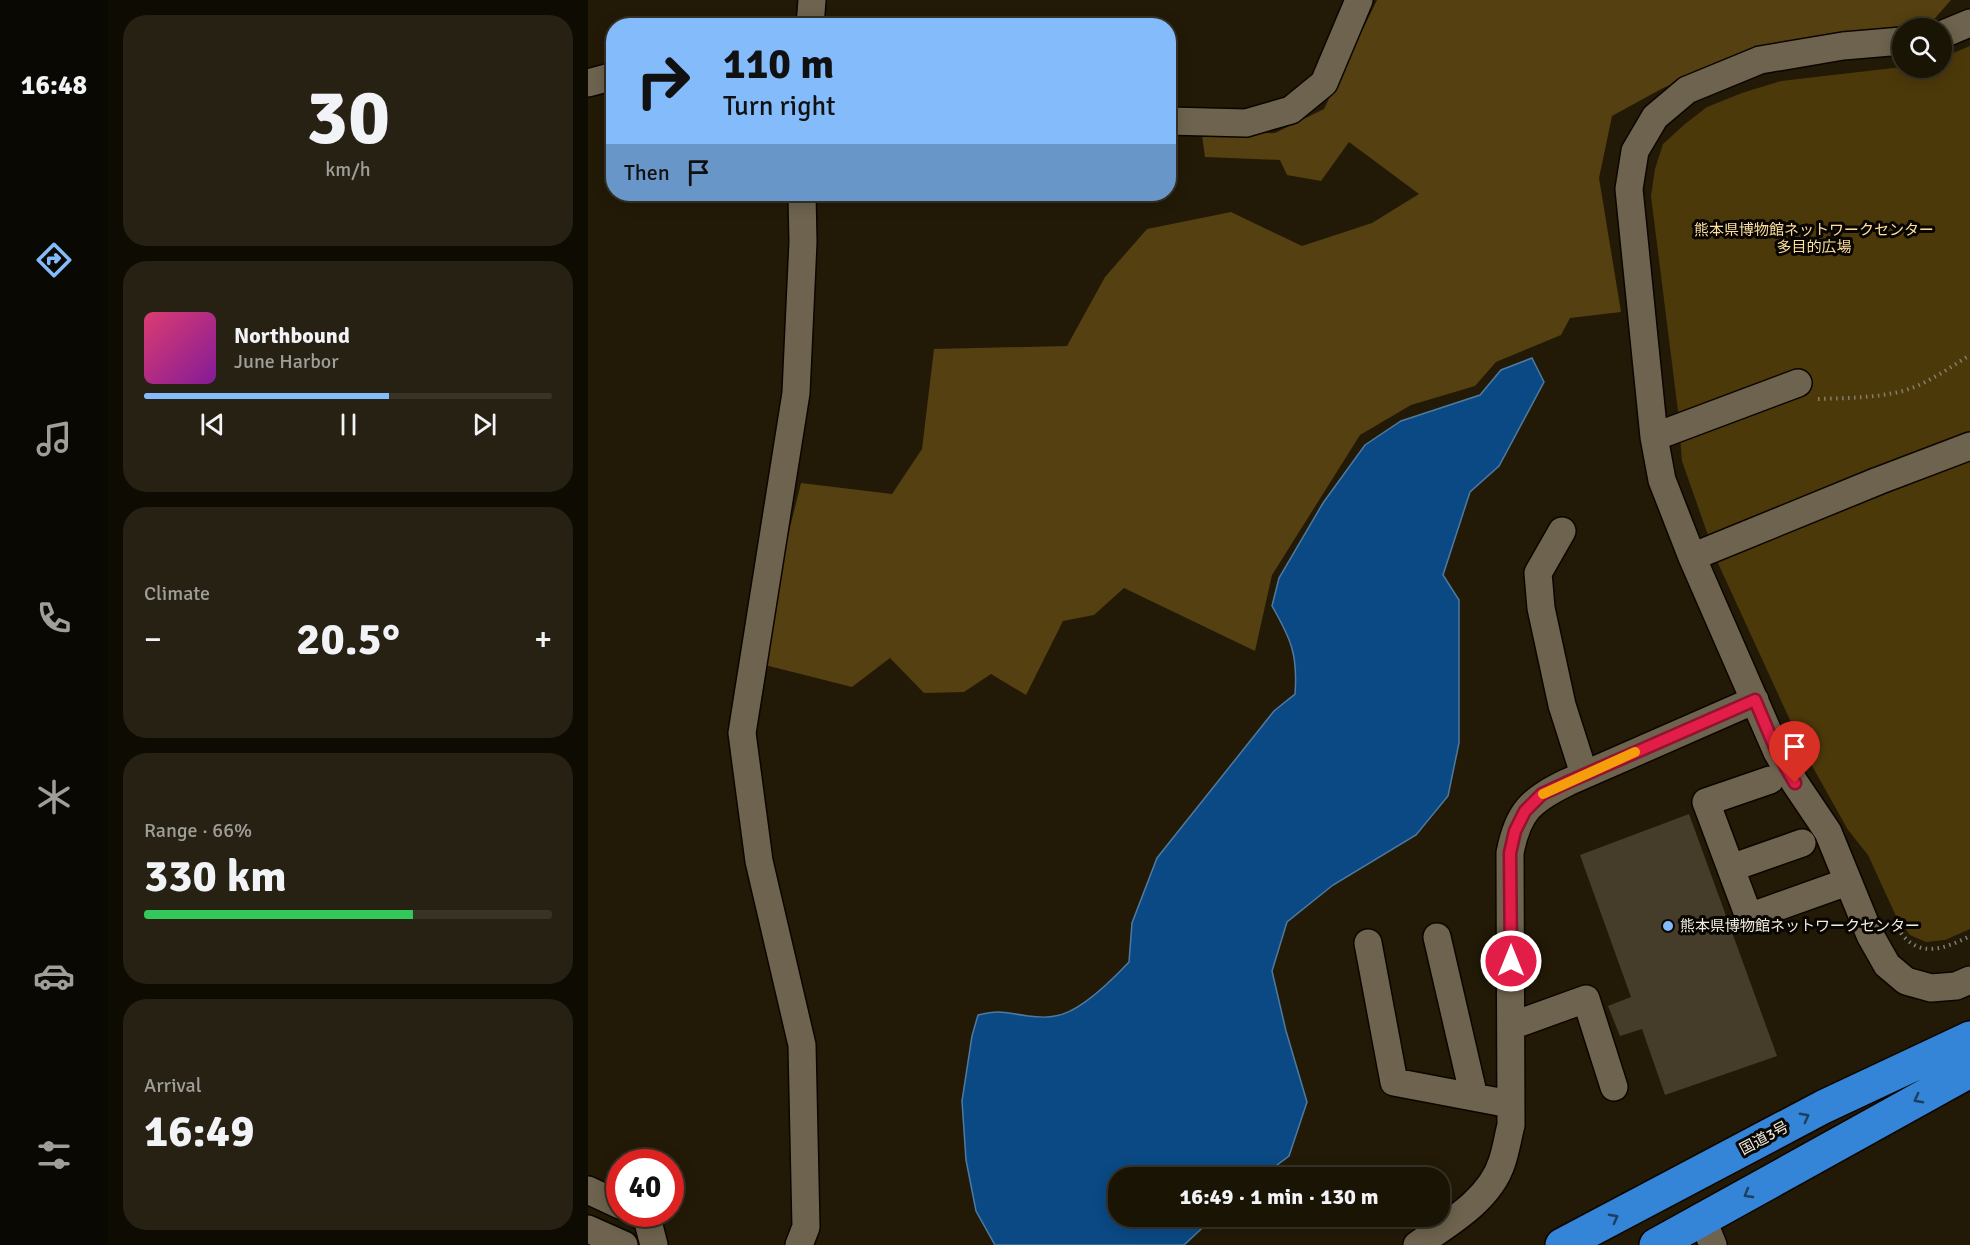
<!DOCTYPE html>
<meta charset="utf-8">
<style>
:root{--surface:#1a1405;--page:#272113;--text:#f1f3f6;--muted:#9f9e9a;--line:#383327;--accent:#84bcfb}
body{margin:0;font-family:Signika,"Noto Sans JP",sans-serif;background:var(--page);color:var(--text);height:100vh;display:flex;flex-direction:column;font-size:22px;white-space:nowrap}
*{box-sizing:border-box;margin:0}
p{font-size:20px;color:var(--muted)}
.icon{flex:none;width:33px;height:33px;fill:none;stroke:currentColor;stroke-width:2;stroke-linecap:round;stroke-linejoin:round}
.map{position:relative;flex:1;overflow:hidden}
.sheet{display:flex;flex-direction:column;gap:15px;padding:15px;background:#0e0b03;width:480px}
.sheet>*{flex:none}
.guide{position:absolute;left:18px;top:18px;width:570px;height:183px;border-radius:24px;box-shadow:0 3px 15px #0003,0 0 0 2px var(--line);background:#84bcfb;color:#111;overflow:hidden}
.tools{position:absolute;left:1304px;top:18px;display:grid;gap:12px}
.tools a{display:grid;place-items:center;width:60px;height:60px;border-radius:50%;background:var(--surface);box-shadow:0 3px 15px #0003,0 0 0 2px var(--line);font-size:30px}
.speed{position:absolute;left:18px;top:1149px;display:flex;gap:12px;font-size:30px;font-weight:700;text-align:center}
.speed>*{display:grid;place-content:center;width:78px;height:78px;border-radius:50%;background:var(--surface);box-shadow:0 3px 15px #0003,0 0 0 2px var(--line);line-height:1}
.speed .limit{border:9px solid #d22;background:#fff;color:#111}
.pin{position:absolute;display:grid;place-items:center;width:51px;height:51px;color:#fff;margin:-62px -26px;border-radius:50% 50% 50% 0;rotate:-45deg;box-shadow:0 0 6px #0007}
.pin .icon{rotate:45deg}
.me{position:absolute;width:66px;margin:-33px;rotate:0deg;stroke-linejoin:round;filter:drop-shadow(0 0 4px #0008)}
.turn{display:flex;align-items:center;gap:21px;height:126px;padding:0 18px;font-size:27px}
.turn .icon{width:78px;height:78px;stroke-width:2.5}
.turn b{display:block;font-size:42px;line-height:51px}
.then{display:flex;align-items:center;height:57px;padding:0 18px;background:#0003;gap:12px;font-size:22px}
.big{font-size:45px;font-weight:700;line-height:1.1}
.sheet .widget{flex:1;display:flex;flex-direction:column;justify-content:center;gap:9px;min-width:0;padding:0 21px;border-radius:24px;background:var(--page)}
.sheet .dial{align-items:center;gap:0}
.dial b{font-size:78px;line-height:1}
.song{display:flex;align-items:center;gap:18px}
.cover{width:72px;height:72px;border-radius:9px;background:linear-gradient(135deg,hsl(340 70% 55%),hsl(290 70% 35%))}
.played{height:6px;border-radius:3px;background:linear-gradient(90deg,var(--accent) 60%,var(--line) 60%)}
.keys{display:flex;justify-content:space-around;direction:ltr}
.heat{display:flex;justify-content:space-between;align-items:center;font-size:33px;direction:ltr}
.charge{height:9px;border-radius:4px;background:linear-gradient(90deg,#34c759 66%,var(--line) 0)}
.trip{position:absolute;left:520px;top:1167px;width:342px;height:60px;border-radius:24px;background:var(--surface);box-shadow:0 3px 15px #0003,0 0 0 2px var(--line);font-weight:700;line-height:60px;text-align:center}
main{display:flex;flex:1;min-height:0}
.menu{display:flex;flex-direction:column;width:108px;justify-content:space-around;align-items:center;background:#0a0802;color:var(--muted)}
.menu .icon{width:42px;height:42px}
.menu .selected{color:var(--accent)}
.menu b{font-size:27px;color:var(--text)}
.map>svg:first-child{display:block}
.green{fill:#4c390a}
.forest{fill:#544010}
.water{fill:#0a4984;stroke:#4f7aa0;stroke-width:1.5}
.building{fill:#453c29}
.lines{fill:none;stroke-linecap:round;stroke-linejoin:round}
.minor-casing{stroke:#0c0500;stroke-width:30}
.highway-casing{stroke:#0c0500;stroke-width:36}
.path{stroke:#857e6f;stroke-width:4;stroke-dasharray:1.5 4.5;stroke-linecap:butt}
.minor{stroke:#6d634e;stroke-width:27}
.highway{stroke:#3484d7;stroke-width:33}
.oneway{stroke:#1c3f62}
.route-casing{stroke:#92132f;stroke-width:15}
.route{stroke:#e11d48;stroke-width:10}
.slow{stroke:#f59e0b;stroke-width:10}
.poi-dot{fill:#84bcfb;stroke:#090602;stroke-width:2}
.labels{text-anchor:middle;stroke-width:6;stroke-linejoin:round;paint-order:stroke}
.park-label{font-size:15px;fill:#fddf9f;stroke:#090602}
.poi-label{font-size:15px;fill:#f1ece0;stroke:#090602;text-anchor:start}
.street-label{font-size:15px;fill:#f1ece0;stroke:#090602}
</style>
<main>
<nav class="menu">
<b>16:48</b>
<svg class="icon selected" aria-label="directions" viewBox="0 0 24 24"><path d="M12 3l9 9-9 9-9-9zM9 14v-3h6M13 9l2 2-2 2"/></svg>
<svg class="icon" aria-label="music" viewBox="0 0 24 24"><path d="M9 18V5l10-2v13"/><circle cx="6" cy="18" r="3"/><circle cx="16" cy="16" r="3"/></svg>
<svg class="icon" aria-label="phone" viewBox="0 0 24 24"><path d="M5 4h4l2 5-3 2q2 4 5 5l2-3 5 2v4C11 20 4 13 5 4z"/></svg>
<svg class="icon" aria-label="climate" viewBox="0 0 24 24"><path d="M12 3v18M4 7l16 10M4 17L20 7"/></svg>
<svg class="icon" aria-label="car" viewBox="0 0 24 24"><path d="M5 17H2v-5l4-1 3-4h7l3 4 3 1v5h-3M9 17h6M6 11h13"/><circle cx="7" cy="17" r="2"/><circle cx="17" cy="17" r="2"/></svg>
<svg class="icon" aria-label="filters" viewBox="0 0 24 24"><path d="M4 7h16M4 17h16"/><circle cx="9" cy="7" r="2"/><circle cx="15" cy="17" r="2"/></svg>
</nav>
<section class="sheet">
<div class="widget dial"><b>30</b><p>km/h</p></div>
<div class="widget">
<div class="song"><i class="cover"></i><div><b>Northbound</b><p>June Harbor</p></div></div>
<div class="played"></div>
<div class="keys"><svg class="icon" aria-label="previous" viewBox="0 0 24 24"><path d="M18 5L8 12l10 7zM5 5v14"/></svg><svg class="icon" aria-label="pause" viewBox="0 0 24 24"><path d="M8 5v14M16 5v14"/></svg><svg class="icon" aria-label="next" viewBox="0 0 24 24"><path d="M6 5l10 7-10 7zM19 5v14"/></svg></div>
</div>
<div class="widget"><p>Climate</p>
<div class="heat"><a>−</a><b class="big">20.5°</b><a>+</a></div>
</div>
<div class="widget"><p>Range · 66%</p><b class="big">330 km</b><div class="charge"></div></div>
<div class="widget"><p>Arrival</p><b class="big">16:49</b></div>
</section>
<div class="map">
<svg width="1382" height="1245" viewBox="0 0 1382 1245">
<rect width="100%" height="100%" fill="#221a07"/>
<!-- green -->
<path class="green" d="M1382 46V929L1357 940 1338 942 1322 935 1308 916 1280 855 1260 830 1218 755 1129 561 1094 461 1090 411 1063 196 1067 169 1075 144 1097 124 1119 107 1154 93 1193 81 1314 67 1353 68V58Z"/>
<!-- forest -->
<path class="forest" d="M789 0H1363L1341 25 1268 31 1169 47 1075 88 1024 116 1011 178 1033 312 982 318 973 335 908 362 887 386 823 405 772 435 684 575 667 651 536 588 506 615 475 621 438 695 403 674 376 692 336 693 302 658 264 687 177 665 184 600 213 483 304 494 334 449 346 349 479 346 517 277 559 229 643 212 714 246 784 223 831 194 761 142 733 181 699 175 692 160 617 157 614 135 687 133 736 109Z"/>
<!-- water -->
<path class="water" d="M944 358 956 382 911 466 882 492 855 575 871 600V743L860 796 828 835 745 885 699 922 684 971 698 1031 719 1102 701 1156 673 1177 531 1178V1216L626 1217 596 1245H407L388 1211 378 1160 374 1101 384 1036 390 1015C414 1009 417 1013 440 1016 448 1017 459 1018 467 1016 491 1013 525 979 541 962L544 923 569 858 686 711 707 694C710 655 703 639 684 606L691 578 735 503 777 445 813 421 892 395 913 370Z"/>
<!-- building -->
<path class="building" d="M1101 814 1189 1056 1077 1095 1054 1029 1032 1036 1020 1006 1043 997 992 855Z"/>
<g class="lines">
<!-- minor casing -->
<g class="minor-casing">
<path id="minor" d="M222 26 224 0
M1353 35 1382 23
M1314 41 1255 46 1172 60 1099 90 1067 117 1047 151 1041 189 1066 437 1074 480 1104 557 1189 752 1207 783 1240 832 1282 935 1299 965 1318 981 1343 988 1368 986 1382 980
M0 83 26 76
M580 121 658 123 703 110 736 83 771 0
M1066 437 1210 383
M974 531 950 573 953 608 974 705 996 774
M1104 557 1290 481 1382 446
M1182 780 1118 802 1161 917 1259 882
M1143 868 1214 843
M849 937 886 1097
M780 943 806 1082 922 1104
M923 1026 998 999 1026 1087
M0 1190 32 1205
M50 1214 59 1218 66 1245
M1115 1220 1125 1245
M0 1229 36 1245
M211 1245 218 1227 214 1045 171 861 154 733 208 393 215 242 214 194
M829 1245C861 1223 902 1200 914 1162 918 1150 920 1137 923 1125L922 853C930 811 943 800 980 782L1167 700"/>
</g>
<!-- highway casing -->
<g class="highway-casing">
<path id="highway" d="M974 1245 1235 1107 1382 1038
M1068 1245 1382 1071"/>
</g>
<!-- path -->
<path class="path" d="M1230 399C1259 398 1287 398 1315 391 1339 384 1361 368 1382 355
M1313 933C1332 959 1358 948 1382 936"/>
<!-- minor -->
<use href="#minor" class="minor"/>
<!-- highway -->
<use href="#highway" class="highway"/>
</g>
<!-- one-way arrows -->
<defs><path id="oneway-chevron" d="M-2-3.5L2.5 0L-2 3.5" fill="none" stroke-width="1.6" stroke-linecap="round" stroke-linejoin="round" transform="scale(1.5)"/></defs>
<g class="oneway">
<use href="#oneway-chevron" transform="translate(1330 1099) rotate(152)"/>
<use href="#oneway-chevron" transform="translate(1217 1117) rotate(-28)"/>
<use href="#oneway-chevron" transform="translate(1160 1194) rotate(150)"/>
<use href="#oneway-chevron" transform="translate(1026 1218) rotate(-28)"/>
</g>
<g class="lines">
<!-- route casing -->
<g class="route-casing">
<path id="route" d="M923 961 922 853 927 831 937 811 954 794 980 782 1167 700 1189 752 1207 783"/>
</g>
<!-- route -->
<use href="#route" class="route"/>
<!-- slow -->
<path class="slow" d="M955 794 1047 752"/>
</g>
<!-- markers -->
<circle class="poi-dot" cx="1080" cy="926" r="6"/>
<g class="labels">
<!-- park labels -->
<g class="park-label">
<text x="1226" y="235">熊本県博物館ネットワークセンター<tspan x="1226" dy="17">多目的広場</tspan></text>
</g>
<!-- poi labels -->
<g class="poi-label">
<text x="1092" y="931">熊本県博物館ネットワークセンター</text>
</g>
<!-- street labels -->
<g class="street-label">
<text transform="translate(1176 1138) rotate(-28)" y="5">国道3号</text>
</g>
</g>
</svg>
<div class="tools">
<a><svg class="icon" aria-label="search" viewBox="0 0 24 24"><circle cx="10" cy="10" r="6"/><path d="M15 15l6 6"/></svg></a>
</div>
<div class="speed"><div class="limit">40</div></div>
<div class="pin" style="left:1207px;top:783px;background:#d93025"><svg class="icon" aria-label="arrive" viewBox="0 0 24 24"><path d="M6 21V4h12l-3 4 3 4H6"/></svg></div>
<svg class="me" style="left:923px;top:961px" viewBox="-20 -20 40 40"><circle r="17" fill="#e11d48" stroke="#fff" stroke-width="3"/><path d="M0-11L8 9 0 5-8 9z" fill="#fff"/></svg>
<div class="trip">16:49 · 1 min · 130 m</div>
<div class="guide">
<div class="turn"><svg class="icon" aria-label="right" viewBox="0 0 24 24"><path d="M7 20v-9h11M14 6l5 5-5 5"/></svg><div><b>110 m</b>Turn right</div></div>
<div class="then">Then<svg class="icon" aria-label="arrive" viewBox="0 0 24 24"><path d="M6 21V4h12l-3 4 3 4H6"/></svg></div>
</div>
</div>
</main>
